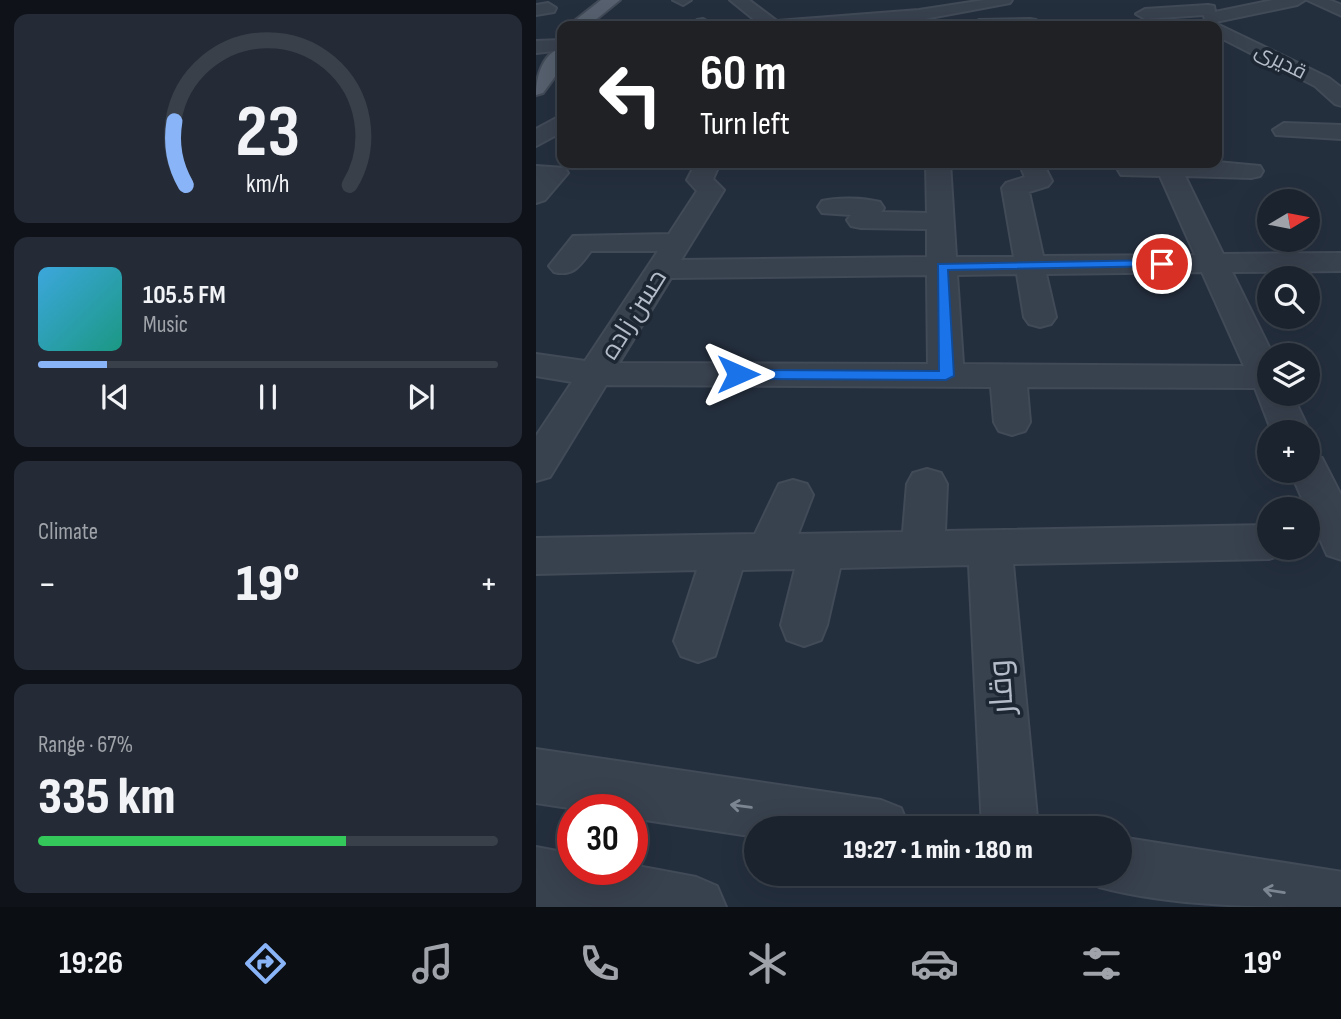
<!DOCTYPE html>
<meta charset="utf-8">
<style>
:root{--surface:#1b232e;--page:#242b36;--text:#f1f3f6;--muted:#a0a4aa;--line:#39404a;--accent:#8ab4f8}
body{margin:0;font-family:"Sofia Sans Condensed",Cairo,sans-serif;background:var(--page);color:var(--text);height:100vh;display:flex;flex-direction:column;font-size:26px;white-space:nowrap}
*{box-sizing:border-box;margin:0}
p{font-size:23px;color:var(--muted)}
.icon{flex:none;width:38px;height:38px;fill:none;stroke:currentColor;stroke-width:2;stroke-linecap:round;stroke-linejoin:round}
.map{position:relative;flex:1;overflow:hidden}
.panel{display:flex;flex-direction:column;gap:14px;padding:14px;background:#0f1319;width:536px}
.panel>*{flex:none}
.guide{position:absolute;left:21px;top:21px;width:665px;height:147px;border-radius:14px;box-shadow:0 7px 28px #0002,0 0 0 2px var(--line);background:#202124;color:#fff;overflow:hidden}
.needle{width:46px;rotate:80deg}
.tools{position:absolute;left:721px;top:189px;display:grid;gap:14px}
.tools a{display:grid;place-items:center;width:63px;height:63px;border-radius:50%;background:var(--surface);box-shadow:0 7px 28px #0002,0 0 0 2px var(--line);font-size:35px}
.speed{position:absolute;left:21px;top:794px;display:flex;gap:14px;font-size:35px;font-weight:700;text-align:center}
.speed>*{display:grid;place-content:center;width:91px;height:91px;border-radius:50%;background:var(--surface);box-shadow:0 7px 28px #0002,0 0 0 2px var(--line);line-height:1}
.speed .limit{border:10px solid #d22;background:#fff;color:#111}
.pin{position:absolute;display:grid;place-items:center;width:60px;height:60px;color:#fff;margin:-30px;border:4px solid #fff;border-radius:50%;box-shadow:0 2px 7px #0007}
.me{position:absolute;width:77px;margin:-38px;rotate:90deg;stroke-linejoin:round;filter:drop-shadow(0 0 5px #0008)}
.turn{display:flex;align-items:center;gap:24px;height:147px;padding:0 28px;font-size:32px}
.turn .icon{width:91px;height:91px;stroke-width:2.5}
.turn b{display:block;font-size:49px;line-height:60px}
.big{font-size:52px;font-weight:800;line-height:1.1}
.panel .widget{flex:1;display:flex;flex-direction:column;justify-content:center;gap:10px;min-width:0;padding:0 24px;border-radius:14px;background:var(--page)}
.panel .dial{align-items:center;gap:0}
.dial svg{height:182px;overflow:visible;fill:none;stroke:var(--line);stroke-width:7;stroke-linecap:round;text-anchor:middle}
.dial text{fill:var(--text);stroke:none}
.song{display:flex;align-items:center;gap:21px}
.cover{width:84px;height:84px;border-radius:10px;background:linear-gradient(135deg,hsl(200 70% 55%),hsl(170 70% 35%))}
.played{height:7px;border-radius:4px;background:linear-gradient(90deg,var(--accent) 15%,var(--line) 15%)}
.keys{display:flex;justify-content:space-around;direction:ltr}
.heat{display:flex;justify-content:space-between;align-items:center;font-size:38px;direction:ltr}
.charge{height:10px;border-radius:5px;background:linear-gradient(90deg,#34c759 67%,var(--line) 0)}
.trip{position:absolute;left:208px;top:816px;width:388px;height:70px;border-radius:35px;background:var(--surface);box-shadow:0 7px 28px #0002,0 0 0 2px var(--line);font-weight:800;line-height:70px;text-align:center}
.menu{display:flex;height:112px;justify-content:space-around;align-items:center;background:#0b0e12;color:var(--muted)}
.menu .icon{width:49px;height:49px}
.menu .active{color:var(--accent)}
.menu b{font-size:32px;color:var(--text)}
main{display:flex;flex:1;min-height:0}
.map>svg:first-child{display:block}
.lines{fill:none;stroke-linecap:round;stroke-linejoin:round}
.minor-casing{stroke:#414a57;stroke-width:4}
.major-casing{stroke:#414a57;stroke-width:4}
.minor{fill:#38414e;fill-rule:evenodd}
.major{fill:#56606e;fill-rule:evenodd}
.oneway{stroke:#7c8592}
.route{fill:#1a73e8;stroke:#114b97;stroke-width:2}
.labels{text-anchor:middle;stroke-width:7;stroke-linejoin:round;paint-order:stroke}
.far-street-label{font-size:21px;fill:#b4bcc9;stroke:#1d2633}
.street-label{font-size:26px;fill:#b4bcc9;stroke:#1d2633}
.near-street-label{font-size:32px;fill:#b4bcc9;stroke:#1d2633}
</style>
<main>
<section class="panel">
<div class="widget dial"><svg viewBox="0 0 100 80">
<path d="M14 69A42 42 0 1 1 86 69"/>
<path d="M14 69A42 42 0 0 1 9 41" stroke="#8ab4f8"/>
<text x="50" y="56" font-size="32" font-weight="700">23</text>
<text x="50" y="72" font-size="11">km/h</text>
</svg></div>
<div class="widget">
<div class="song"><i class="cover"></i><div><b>105.5 FM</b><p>Music</p></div></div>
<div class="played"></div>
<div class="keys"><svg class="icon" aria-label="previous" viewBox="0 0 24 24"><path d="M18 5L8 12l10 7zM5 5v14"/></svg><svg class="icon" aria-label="pause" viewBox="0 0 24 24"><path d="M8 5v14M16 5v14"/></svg><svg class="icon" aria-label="next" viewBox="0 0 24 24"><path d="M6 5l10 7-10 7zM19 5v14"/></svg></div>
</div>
<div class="widget"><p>Climate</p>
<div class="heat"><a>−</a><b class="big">19°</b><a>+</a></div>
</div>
<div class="widget"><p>Range · 67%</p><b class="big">335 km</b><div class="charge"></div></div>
</section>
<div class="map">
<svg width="806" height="907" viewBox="0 0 806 907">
<rect width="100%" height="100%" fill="#242f3e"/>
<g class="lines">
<!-- minor casing -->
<g class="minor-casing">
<path id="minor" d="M137 0H155L147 5Z
M194 0H213L241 21 383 10 448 0H476L474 3 383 20 295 26H226Z
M737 0H769L761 5 675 23 669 22 668 15 609 19 600 14 609 9 672 5 678 6 679 12Z
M771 0H793L806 5V16Z
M12 3 20 8 18 12 0 15V5Z
M167 19 180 26H160L161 20Z
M494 19 500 20 501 26 434 25 443 20Z
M681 24 793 78 806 88V106L799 104 779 86 681 36V26H674Z
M26 40V50L0 53V41Z
M26 115V132L0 146V129Z
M748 123 806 125V139L740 135 737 130Z
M681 162 724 166 727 171 724 176 715 178 649 176 687 254 806 253V271L696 272 737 355H733V394H756L774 432 772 435V432H736L719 388 491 387 494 422 489 431 476 435 463 431 458 422 455 387 70 385 14 477 0 481V436L36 382 0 376V354L49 361 122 251H55C44 265 38 277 18 272L13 266 37 236 133 234 161 191 151 180 160 163H184L177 179 188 190 145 260 391 257V229L325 228 315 226 311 220 315 215 286 213 282 207 286 201C303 197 327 198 344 202L348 208 345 212 391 213 390 163H414L420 257H478L466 188 470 183 489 177 483 163H507L516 181 512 186 493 192 507 256 659 255 624 176 585 175 582 170 585 165 593 163ZM666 272 708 366 427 364 421 275 481 274 488 317 493 324 504 327 515 324 520 317 510 274ZM391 275 392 364 83 363 135 278Z
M0 166 29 168 32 173 9 200 0 203Z
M772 454 786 458 806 497V560L791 555 754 471H772Z
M391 469 405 473 411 484 409 531 733 525V548H751L748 554 733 559 477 564 502 828H446L433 565 304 568 291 625 285 640 268 646 251 640 245 625 259 569 206 570 179 656 162 662 145 656 138 641 161 570 0 574V538L219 534 243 484 257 480 271 484 277 495 262 534 367 532 371 484 377 473Z
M0 749 345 800 365 808 373 828H220V837L96 818V810H46L0 803Z
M584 837 806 872V907C727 907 638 907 563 887L558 873H584Z
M0 847 37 854V870H96V865L160 877 181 886 190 907H0Z"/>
</g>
<!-- major casing -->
<g class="major-casing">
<path id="major" d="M65 0H84L52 26H32Z
M26 48V67L7 93 0 95C0 78 6 53 26 48Z"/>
</g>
<!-- minor -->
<use href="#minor" class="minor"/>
<!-- major -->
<use href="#major" class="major"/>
</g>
<!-- one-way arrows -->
<defs><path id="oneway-shaft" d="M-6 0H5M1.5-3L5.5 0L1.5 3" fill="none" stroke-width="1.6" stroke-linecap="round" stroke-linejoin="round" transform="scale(1.75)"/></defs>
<g class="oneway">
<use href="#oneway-shaft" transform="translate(205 806) rotate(-172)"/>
<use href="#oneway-shaft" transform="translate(738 891) rotate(-171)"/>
</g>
<!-- route -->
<path class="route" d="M626 260 631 261V266L412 270 418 376 410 380 202 379 195 374 202 370 403 371 402 264Z"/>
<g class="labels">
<!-- far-street labels -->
<g class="far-street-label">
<text transform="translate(745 61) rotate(27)" y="7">قدیری</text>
</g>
<!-- street labels -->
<g class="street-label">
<text transform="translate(97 314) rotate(-58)" y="9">حسن زاده</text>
</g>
<!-- near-street labels -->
<g class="near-street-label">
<text transform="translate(464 687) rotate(-94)" y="11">وقار</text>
</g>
</g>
</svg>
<div class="tools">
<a><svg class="needle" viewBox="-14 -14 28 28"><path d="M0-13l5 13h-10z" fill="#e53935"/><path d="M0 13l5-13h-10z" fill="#a0a4aa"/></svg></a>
<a><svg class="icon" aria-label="search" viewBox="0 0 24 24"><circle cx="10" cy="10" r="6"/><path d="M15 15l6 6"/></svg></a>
<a><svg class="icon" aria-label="layers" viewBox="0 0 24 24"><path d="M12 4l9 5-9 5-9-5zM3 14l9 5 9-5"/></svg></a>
<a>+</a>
<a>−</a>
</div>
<div class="speed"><div class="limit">30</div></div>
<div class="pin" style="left:626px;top:264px;background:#d93025"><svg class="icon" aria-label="arrive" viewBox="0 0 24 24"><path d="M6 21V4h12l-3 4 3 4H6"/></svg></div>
<svg class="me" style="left:202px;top:374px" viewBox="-20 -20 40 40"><path d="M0-17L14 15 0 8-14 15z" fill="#1a73e8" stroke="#fff" stroke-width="4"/></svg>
<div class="trip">19:27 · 1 min · 180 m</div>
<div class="guide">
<div class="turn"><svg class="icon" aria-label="left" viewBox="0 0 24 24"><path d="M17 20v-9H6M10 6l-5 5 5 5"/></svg><div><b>60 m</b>Turn left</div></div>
</div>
</div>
</main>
<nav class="menu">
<b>19:26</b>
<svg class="icon active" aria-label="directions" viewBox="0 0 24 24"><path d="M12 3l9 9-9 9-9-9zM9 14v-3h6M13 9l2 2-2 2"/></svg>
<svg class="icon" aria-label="music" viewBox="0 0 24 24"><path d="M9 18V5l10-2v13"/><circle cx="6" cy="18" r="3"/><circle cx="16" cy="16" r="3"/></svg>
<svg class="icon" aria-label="phone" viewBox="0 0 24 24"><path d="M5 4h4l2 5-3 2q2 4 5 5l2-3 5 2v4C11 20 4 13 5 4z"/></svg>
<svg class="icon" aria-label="climate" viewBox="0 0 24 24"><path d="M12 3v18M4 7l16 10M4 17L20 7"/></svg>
<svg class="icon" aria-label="car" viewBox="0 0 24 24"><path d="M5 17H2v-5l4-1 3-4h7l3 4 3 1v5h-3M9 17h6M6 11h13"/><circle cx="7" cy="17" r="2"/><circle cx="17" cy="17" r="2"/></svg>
<svg class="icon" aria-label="filters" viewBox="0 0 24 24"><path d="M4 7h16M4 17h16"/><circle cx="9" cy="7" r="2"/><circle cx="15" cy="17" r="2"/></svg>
<b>19°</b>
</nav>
